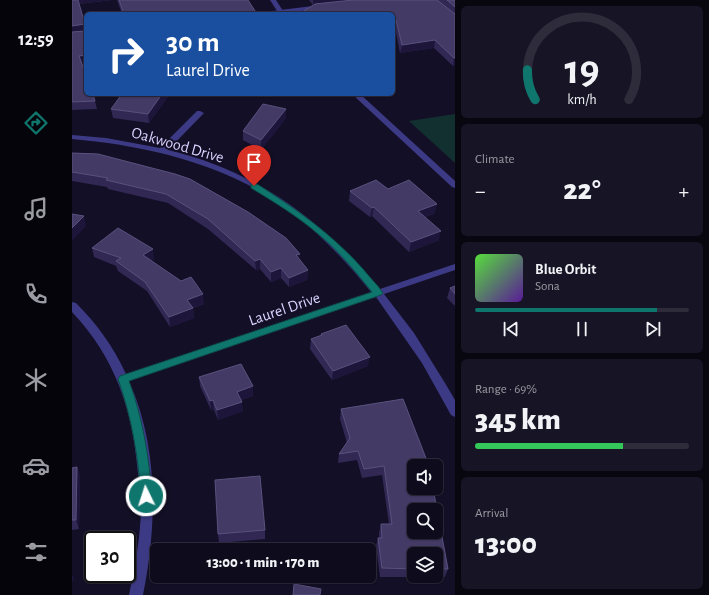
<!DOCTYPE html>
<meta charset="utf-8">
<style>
:root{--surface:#0e0b1c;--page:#171425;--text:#f1f3f6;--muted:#9b9ba3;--line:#2e2b3b;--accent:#0f766e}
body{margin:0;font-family:"Alegreya Sans",sans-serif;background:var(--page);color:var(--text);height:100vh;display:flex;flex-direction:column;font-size:15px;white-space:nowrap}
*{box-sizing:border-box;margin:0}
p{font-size:13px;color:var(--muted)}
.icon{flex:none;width:22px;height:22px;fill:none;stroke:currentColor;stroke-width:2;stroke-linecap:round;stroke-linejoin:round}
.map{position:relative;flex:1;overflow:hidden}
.details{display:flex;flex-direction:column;gap:6px;padding:6px;background:#08060f;width:254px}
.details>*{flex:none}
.guide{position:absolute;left:12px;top:12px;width:311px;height:84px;border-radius:6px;box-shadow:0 1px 3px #0004,0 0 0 1px var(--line);background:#1a4fa0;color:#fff;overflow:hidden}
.tools{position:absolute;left:335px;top:459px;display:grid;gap:8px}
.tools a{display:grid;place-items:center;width:36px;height:36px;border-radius:6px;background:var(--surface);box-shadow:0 1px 3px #0004,0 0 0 1px var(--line);font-size:20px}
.speed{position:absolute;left:12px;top:531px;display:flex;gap:8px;font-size:20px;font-weight:700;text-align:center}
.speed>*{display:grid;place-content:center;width:52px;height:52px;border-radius:50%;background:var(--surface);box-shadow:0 1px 3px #0004,0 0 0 1px var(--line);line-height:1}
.speed .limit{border:2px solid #111;border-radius:6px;background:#fff;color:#111}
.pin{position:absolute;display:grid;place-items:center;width:34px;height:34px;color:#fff;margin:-41px -17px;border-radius:50% 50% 50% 0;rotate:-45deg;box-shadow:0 0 4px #0007}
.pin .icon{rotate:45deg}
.me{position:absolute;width:44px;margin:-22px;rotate:356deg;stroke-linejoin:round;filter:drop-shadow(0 0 3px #0008)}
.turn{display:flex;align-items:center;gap:14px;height:84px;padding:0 16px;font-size:18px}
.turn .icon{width:52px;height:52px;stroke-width:2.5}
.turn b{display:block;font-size:28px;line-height:34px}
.big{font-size:30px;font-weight:800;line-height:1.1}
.details .tile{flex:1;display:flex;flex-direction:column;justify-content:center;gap:6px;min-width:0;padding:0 14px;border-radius:6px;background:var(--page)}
.details .dial{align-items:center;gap:0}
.dial svg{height:104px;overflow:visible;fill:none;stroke:var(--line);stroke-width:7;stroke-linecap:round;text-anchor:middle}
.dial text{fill:var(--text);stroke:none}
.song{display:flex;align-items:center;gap:12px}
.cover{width:48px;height:48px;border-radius:6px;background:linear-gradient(135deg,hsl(110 70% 55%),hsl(270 70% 35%))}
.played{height:4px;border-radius:2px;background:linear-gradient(90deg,var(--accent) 85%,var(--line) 85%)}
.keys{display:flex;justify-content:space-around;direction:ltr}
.heat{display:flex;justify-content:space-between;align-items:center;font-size:22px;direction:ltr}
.charge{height:6px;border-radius:3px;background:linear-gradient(90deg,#34c759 69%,var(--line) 0)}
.trip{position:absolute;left:78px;top:543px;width:226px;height:40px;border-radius:6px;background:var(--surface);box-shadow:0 1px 3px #0004,0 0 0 1px var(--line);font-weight:800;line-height:40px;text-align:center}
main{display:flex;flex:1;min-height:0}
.dock{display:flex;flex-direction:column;width:72px;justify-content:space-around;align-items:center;background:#06040b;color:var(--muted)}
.dock .icon{width:28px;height:28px}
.dock .active{color:var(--accent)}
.dock b{font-size:18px;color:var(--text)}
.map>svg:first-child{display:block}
.green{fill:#12302f}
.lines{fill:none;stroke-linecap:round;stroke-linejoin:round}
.minor{fill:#3d3a85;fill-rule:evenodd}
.tertiary{fill:#3d3a85;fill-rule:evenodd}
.wall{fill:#312854;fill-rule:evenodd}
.shaded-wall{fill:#1d163a}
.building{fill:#433a66;stroke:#5a527e;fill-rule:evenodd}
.route{fill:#0f766e;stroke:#0a4d48}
.labels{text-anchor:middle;stroke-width:4;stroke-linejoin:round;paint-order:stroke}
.street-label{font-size:16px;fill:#d9d4ff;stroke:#130f26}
</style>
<main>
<nav class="dock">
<b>12:59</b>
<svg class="icon active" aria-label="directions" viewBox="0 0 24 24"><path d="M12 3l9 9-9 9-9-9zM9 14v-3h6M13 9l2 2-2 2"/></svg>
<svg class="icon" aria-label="music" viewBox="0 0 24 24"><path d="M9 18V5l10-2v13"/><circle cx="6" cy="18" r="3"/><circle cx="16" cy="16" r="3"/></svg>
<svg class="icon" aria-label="phone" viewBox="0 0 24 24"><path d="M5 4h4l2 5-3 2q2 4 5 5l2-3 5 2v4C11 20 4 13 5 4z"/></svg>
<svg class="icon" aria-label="climate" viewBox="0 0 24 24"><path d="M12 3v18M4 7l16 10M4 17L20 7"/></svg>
<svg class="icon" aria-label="car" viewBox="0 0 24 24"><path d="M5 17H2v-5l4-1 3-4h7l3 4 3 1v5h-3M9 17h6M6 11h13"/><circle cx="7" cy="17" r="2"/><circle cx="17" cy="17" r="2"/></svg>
<svg class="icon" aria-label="filters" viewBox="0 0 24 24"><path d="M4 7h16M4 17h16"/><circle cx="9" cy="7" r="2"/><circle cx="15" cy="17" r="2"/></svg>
</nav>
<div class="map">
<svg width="383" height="595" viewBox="0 0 383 595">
<rect width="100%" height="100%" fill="#130f26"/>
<!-- green -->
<path class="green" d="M383 114V163L337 121Z"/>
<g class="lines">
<!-- minor -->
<path class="minor" d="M198 0H204L213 14H207Z
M280 94H288L383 181V188L380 187Z
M125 111H128L132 113 96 150C185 171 249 220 308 289L383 264V270L312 294 342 333 373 383 383 400V417L379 415 350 363 304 297 57 381C87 448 85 525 71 595H57C63 566 69 535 69 505 69 495 67 485 66 474 61 412 44 358 0 312V302L4 303C25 324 41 346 54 374L299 292C276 263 251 237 222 214 159 165 78 146 0 139V135L34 138 88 148Z"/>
<!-- tertiary -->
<path class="tertiary" d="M249 5 252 7 251 8 207 14H189L192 12Z"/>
</g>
<!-- wall -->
<path class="wall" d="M0 0H40L7 4 14 29V62L10 63 23 101 25 109 0 110Z
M45 0H176L185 14H50Z
M237 0H365L370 4 365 0H383V65L381 66 362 48 328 53 323 28 241 5Z
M98 94 77 123 41 118 39 109Z
M214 118 189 150 171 140V131Z
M0 153 26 154 227 259 236 270 235 280 217 287 209 278 199 282 188 269 184 270 136 229 96 203 36 189 35 187 0 181Z
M316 189 365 204 362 214 353 217 367 240 337 252 300 216 298 217 277 201 278 191Z
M20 248 82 259 79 261 132 304 121 308 122 318 98 327 75 291 46 271 44 266 22 257Z
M383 286V306L375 298 378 288Z
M249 334 296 366 260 380 238 349 239 339 249 336Z
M127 377 181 396 169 400 171 411 146 420 142 410H139L128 386Z
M331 399 376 569 373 577H308L304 546 306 538H307V533L309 524H317L310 475 290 478 285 460 266 463 267 454 275 443 268 419 269 409ZM342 554H364V576H342Z
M5 467 8 476 7 529 0 530V468Z
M193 530V539L147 543 146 534Z"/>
<!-- shaded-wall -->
<path class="shaded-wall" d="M6 0H40L6 4Z
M241 0H284L241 5Z
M324 20 323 28H321V21Z
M13 24 14 32 0 34V26Z
M363 40 362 48 328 53 330 45Z
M14 55V62L9 63 7 56Z
M382 58H383V65L381 66Z
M90 94H98L77 123 76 114Z
M214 109V118L189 150V140Z
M365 204 362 214 344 220 346 211Z
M302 207 300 216 298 217 300 208Z
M12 216 14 226 0 241V228Z
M369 231 367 240 337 252 339 242Z
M81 249 82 259 72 265 71 255Z
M228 254 227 264 224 255Z
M188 259V269L184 270 183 261Z
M209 268V278L199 282V272Z
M236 270 235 280 217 287V278Z
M131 294 132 304 116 309 115 300Z
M121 308 122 318 98 327 97 317Z
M298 357 296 366 260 380 261 371Z
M181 386V396L165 401V392Z
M141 400 142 410H139L138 401Z
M170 402 171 411 146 420 145 410Z
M5 467 8 476 7 529 4 520Z
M0 574 2 578 0 583Z"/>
<!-- building -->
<path class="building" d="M0 0H6L13 24 0 26Z
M47 0H176L185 14H52Z
M281 0H365L383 14V58H382L363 40 330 45 324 20 321 21V14H227L243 4Z
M375 0H383V7Z
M14 29V55L7 56 14 75V94H21L23 101 0 102V32L13 31Z
M50 94H90L76 114 39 109Z
M191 104 214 109 189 140 171 131Z
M0 153 26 154 103 174 118 179 176 212 214 238 228 254 224 255 236 270 217 278 209 268 199 272 188 259 183 261 136 219 94 194 34 180 36 178 0 172Z
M304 180 316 189 337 180 365 204 346 211 369 231 339 242 302 207 300 208 278 191Z
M0 214 12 216 0 228Z
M46 228 81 249 71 255 109 281 119 277 131 294 115 300 121 308 97 317 73 282 44 261 49 258 20 248Z
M383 286V294L378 288Z
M274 325 298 357 261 371 239 339 250 335 249 334Z
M169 364 181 386 165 392 170 402 145 410 141 400 138 401 127 377Z
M331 399 357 466H342V488H361L376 569H364V554H342V569L310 568 306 538H310L309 524H320L312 466 292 469 286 451 267 454 278 438 269 409ZM342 510H364V532H342Z
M5 467 4 520H0V468Z
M188 476 193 530 146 534 143 480Z
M222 584 249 589 248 595H221Z"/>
<!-- route -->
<path class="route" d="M179 184H185C224 209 260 234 291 269 297 277 305 284 311 293L309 295 57 381C71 419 77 457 80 496L79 500 74 502 70 500 69 496C66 456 60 418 46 379L48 376 300 292C283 271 266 250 245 233 225 216 202 202 179 188Z"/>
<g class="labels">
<!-- street labels -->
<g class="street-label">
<text transform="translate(106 144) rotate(16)" y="6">Oakwood Drive</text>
<text transform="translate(212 308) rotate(-19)" y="6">Laurel Drive</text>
</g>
</g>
</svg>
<div class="tools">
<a><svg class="icon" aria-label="sound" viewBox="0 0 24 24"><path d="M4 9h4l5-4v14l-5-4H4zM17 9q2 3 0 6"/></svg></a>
<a><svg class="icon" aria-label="search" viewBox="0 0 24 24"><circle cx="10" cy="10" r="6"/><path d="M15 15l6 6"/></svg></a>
<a><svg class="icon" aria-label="layers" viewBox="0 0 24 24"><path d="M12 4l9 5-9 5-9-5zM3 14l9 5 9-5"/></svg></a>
</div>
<div class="speed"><div class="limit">30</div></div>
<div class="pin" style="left:182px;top:186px;background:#d93025"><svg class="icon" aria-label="arrive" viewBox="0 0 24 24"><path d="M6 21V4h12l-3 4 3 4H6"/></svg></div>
<svg class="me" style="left:74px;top:496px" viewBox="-20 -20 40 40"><circle r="17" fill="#0f766e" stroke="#fff" stroke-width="3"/><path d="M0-11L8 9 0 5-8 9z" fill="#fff"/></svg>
<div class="trip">13:00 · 1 min · 170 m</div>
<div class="guide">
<div class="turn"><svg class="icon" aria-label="right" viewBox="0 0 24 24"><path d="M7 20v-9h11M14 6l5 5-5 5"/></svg><div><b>30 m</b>Laurel Drive</div></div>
</div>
</div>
<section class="details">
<div class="tile dial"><svg viewBox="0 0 100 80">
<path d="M14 69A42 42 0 1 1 86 69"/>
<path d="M14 69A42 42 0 0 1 8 46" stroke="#0f766e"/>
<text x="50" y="56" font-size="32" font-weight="700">19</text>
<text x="50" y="72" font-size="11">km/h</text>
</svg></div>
<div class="tile"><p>Climate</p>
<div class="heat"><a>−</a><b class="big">22°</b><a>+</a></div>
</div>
<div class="tile">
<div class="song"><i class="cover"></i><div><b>Blue Orbit</b><p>Sona</p></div></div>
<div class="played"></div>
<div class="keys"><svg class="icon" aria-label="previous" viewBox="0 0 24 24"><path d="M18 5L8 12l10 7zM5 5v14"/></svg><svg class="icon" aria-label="pause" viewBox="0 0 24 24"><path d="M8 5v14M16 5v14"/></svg><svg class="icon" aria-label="next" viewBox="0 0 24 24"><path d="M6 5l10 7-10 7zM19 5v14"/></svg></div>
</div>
<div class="tile"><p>Range · 69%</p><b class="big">345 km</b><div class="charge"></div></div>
<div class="tile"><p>Arrival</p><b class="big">13:00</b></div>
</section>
</main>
